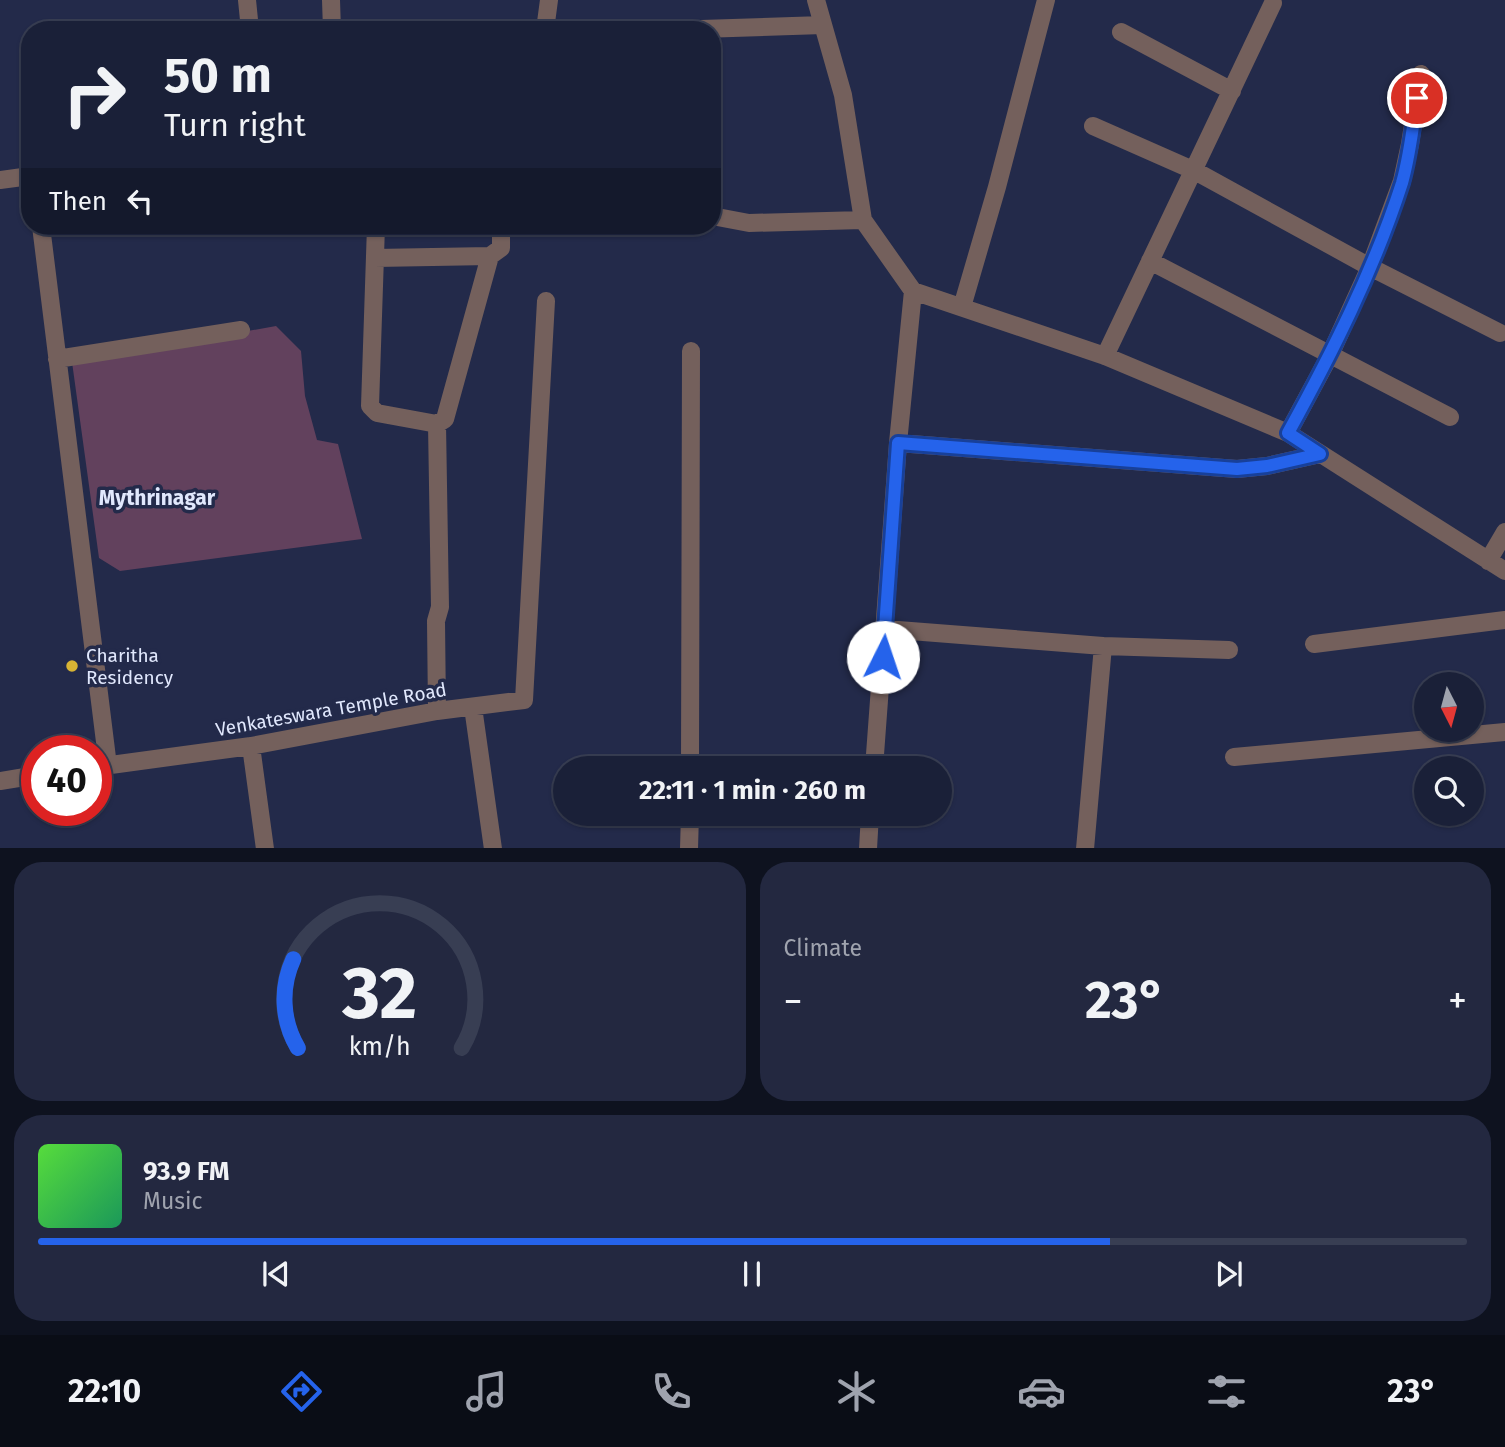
<!DOCTYPE html>
<meta charset="utf-8">
<style>
:root{--surface:#1a2038;--page:#232840;--text:#f1f3f6;--muted:#9fa3ae;--line:#383e53;--accent:#2563eb}
body{margin:0;font-family:"Fira Sans",sans-serif;background:var(--page);color:var(--text);height:100vh;display:flex;flex-direction:column;font-size:26px;white-space:nowrap}
*{box-sizing:border-box;margin:0}
p{font-size:23px;color:var(--muted)}
.icon{flex:none;width:38px;height:38px;fill:none;stroke:currentColor;stroke-width:2;stroke-linecap:round;stroke-linejoin:round}
.map{position:relative;height:848px;overflow:hidden}
.panel{display:flex;flex-direction:column;gap:14px;padding:14px;background:#0e121f;flex:1}
.panel>*{flex:none}
.top-card{position:absolute;left:21px;top:21px;width:700px;height:214px;border-radius:28px;box-shadow:0 2px 5px #0004,0 0 0 2px var(--line);background:#1a2038;color:var(--text);overflow:hidden}
.needle{width:46px;rotate:174deg}
.controls{position:absolute;left:1414px;top:672px;display:grid;gap:14px}
.controls a{display:grid;place-items:center;width:70px;height:70px;border-radius:50%;background:var(--surface);box-shadow:0 2px 5px #0004,0 0 0 2px var(--line);font-size:35px}
.speed{position:absolute;left:21px;top:735px;display:flex;gap:14px;font-size:35px;font-weight:700;text-align:center}
.speed>*{display:grid;place-content:center;width:91px;height:91px;border-radius:50%;background:var(--surface);box-shadow:0 2px 5px #0004,0 0 0 2px var(--line);line-height:1}
.speed .limit{border:10px solid #d22;background:#fff;color:#111}
.pin{position:absolute;display:grid;place-items:center;width:60px;height:60px;color:#fff;margin:-30px;border:4px solid #fff;border-radius:50%;box-shadow:0 2px 7px #0007}
.me{position:absolute;width:77px;margin:-38px;rotate:4deg;stroke-linejoin:round;filter:drop-shadow(0 0 5px #0008)}
.turn{display:flex;align-items:center;gap:24px;height:147px;padding:0 28px;font-size:32px}
.turn .icon{width:91px;height:91px;stroke-width:2.5}
.turn b{display:block;font-size:49px;line-height:60px}
.then{display:flex;align-items:center;height:66px;padding:0 28px;background:#0003;gap:14px;font-size:26px}
.big{font-size:52px;font-weight:700;line-height:1.1}
.panel .card{flex:1;display:flex;flex-direction:column;justify-content:center;gap:10px;min-width:0;padding:0 24px;border-radius:28px;background:var(--page)}
.panel .dial{align-items:center;gap:0}
.dial svg{height:182px;overflow:visible;fill:none;stroke:var(--line);stroke-width:7;stroke-linecap:round;text-anchor:middle}
.dial text{fill:var(--text);stroke:none}
.song{display:flex;align-items:center;gap:21px}
.cover{width:84px;height:84px;border-radius:10px;background:linear-gradient(135deg,hsl(110 70% 55%),hsl(150 70% 35%))}
.played{height:7px;border-radius:4px;background:linear-gradient(90deg,var(--accent) 75%,var(--line) 75%)}
.keys{display:flex;justify-content:space-around;direction:ltr}
.heat{display:flex;justify-content:space-between;align-items:center;font-size:38px;direction:ltr}
.panel .tiles{flex:1;display:grid;gap:14px;grid-template-columns:1fr 1fr}
.card:last-child{grid-column:span 2}
.trip{position:absolute;left:553px;top:756px;width:399px;height:70px;border-radius:35px;background:var(--surface);box-shadow:0 2px 5px #0004,0 0 0 2px var(--line);font-weight:700;line-height:70px;text-align:center}
.tab-bar{display:flex;height:112px;justify-content:space-around;align-items:center;background:#0a0d16;color:var(--muted)}
.tab-bar .icon{width:49px;height:49px}
.tab-bar .selected{color:var(--accent)}
.tab-bar b{font-size:32px;color:var(--text)}
.map>svg:first-child{display:block}
.green{fill:#62415d}
.lines{fill:none;stroke-linecap:round;stroke-linejoin:round}
.minor{stroke:#74605c;stroke-width:18}
.route-casing{stroke:#184099;stroke-width:18}
.route{stroke:#2563eb;stroke-width:12}
.poi-dot{fill:#d8b434;stroke:#232a4a;stroke-width:2.5}
.labels{text-anchor:middle;stroke-width:7;stroke-linejoin:round;paint-order:stroke}
.poi-label{font-size:19px;fill:#e1e8fd;stroke:#232a4a;text-anchor:start}
.street-label{font-size:19px;fill:#e1e8fd;stroke:#232a4a}
.neighbourhood-label{font-size:21px;font-weight:bold;fill:#e1e8fd;stroke:#232a4a}
</style>
<div class="map">
<svg width="1505" height="849" viewBox="0 0 1505 849">
<rect width="100%" height="100%" fill="#232a4a"/>
<!-- green -->
<path class="green" d="M276 326 301 351 305 396 317 440 338 444 362 539 120 571 99 558 72 362Z"/>
<g class="lines">
<!-- minor -->
<path class="minor" d="M247 0 250 30
M331 0 332 30
M816 0 843 95 863 220 913 291 1105 356 1288 433 1505 571
M545 30 549 0
M669 30 823 25
M1121 32 1232 91
M1093 126 1195 171 1370 267 1500 333
M0 180 30 176
M712 216 749 223 863 220
M41 226 108 766
M376 226 370 406 377 413 437 424
M375 258 490 256
M1150 261 1450 417
M962 307 997 187 1046 0
M1105 356 1273 3
M57 359 241 330
M1288 433 1330 355 1370 267 1402 181 1410 144 1421 74
M898 443 1237 469 1267 466 1320 454
M1488 561 1505 532
M885 629 1103 646 1229 650
M1314 644 1505 620
M473 707 493 849
M437 711 436 621 440 607 437 424 445 419 490 256 501 248V226
M251 746 265 849
M1234 757 1505 732
M96 767 251 746 437 711 524 700 546 301
M690 768 691 351
M874 768 898 443 913 291
M0 781 37 775
M689 849 690 814
M868 849 870 814
M1085 849 1103 646"/>
</g>
<g class="lines">
<!-- route casing -->
<g class="route-casing">
<path id="route" d="M883 657 898 443 1237 469 1267 466 1320 454 1288 433C1332 353 1374 270 1402 183 1410 155 1413 126 1417 98"/>
</g>
<!-- route -->
<use href="#route" class="route"/>
</g>
<!-- markers -->
<circle class="poi-dot" cx="72" cy="666" r="7"/>
<g class="labels">
<!-- poi labels -->
<g class="poi-label">
<text x="86" y="662">Charitha<tspan x="86" dy="22">Residency</tspan></text>
</g>
<!-- street labels -->
<g class="street-label">
<text transform="translate(331 709) rotate(-10)" y="7">Venkateswara Temple Road</text>
</g>
<!-- neighbourhood labels -->
<g class="neighbourhood-label">
<text x="157" y="505">Mythrinagar</text>
</g>
</g>
</svg>
<div class="controls">
<a><svg class="needle" viewBox="-14 -14 28 28"><path d="M0-13l5 13h-10z" fill="#e53935"/><path d="M0 13l5-13h-10z" fill="#9fa3ae"/></svg></a>
<a><svg class="icon" aria-label="search" viewBox="0 0 24 24"><circle cx="10" cy="10" r="6"/><path d="M15 15l6 6"/></svg></a>
</div>
<div class="speed"><div class="limit">40</div></div>
<div class="pin" style="left:1417px;top:98px;background:#d93025"><svg class="icon" aria-label="arrive" viewBox="0 0 24 24"><path d="M6 21V4h12l-3 4 3 4H6"/></svg></div>
<svg class="me" style="left:883px;top:657px" viewBox="-20 -20 40 40"><circle r="19" fill="#fff"/><path d="M0-13L10 11 0 6-10 11z" fill="#2563eb"/></svg>
<div class="trip">22:11 · 1 min · 260 m</div>
<div class="top-card">
<div class="turn"><svg class="icon" aria-label="right" viewBox="0 0 24 24"><path d="M7 20v-9h11M14 6l5 5-5 5"/></svg><div><b>50 m</b>Turn right</div></div>
<div class="then">Then<svg class="icon" aria-label="left" viewBox="0 0 24 24"><path d="M17 20v-9H6M10 6l-5 5 5 5"/></svg></div>
</div>
</div>
<section class="panel">
<div class="tiles">
<div class="card dial"><svg viewBox="0 0 100 80">
<path d="M14 69A42 42 0 1 1 86 69"/>
<path d="M14 69A42 42 0 0 1 12 30" stroke="#2563eb"/>
<text x="50" y="56" font-size="32" font-weight="700">32</text>
<text x="50" y="72" font-size="11">km/h</text>
</svg></div>
<div class="card"><p>Climate</p>
<div class="heat"><a>−</a><b class="big">23°</b><a>+</a></div>
</div>
<div class="card">
<div class="song"><i class="cover"></i><div><b>93.9 FM</b><p>Music</p></div></div>
<div class="played"></div>
<div class="keys"><svg class="icon" aria-label="previous" viewBox="0 0 24 24"><path d="M18 5L8 12l10 7zM5 5v14"/></svg><svg class="icon" aria-label="pause" viewBox="0 0 24 24"><path d="M8 5v14M16 5v14"/></svg><svg class="icon" aria-label="next" viewBox="0 0 24 24"><path d="M6 5l10 7-10 7zM19 5v14"/></svg></div>
</div>
</div>
</section>
<nav class="tab-bar">
<b>22:10</b>
<svg class="icon selected" aria-label="directions" viewBox="0 0 24 24"><path d="M12 3l9 9-9 9-9-9zM9 14v-3h6M13 9l2 2-2 2"/></svg>
<svg class="icon" aria-label="music" viewBox="0 0 24 24"><path d="M9 18V5l10-2v13"/><circle cx="6" cy="18" r="3"/><circle cx="16" cy="16" r="3"/></svg>
<svg class="icon" aria-label="phone" viewBox="0 0 24 24"><path d="M5 4h4l2 5-3 2q2 4 5 5l2-3 5 2v4C11 20 4 13 5 4z"/></svg>
<svg class="icon" aria-label="climate" viewBox="0 0 24 24"><path d="M12 3v18M4 7l16 10M4 17L20 7"/></svg>
<svg class="icon" aria-label="car" viewBox="0 0 24 24"><path d="M5 17H2v-5l4-1 3-4h7l3 4 3 1v5h-3M9 17h6M6 11h13"/><circle cx="7" cy="17" r="2"/><circle cx="17" cy="17" r="2"/></svg>
<svg class="icon" aria-label="filters" viewBox="0 0 24 24"><path d="M4 7h16M4 17h16"/><circle cx="9" cy="7" r="2"/><circle cx="15" cy="17" r="2"/></svg>
<b>23°</b>
</nav>
